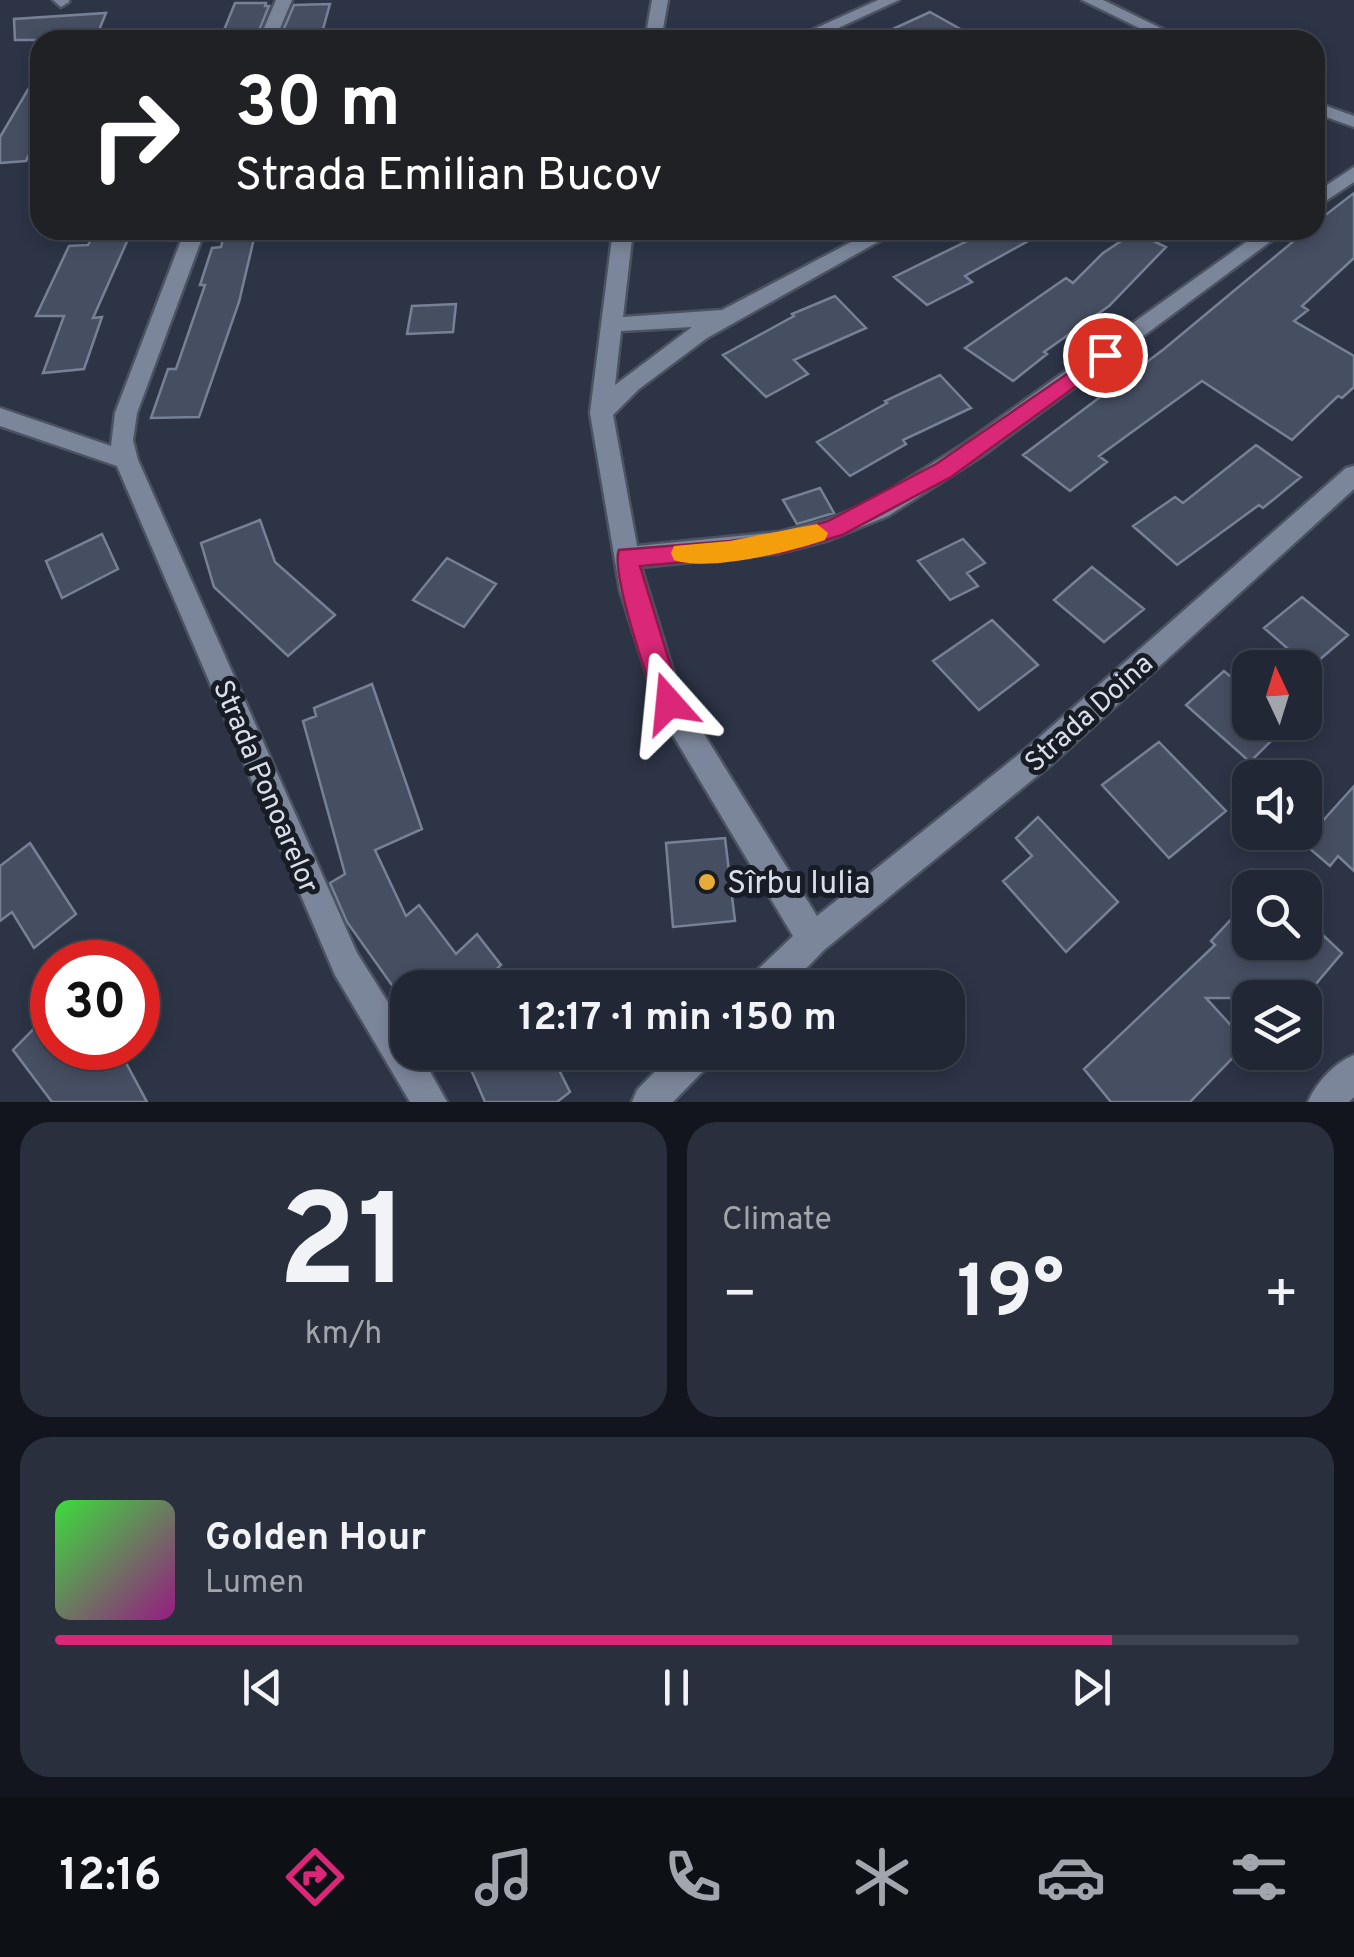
<!DOCTYPE html>
<meta charset="utf-8">
<style>
:root{--surface:#212734;--page:#292f3c;--text:#f1f3f6;--muted:#a2a5ac;--line:#3e444f;--accent:#db2777}
body{margin:0;font-family:Overpass,sans-serif;background:var(--page);color:var(--text);height:100vh;display:flex;flex-direction:column;font-size:38px;white-space:nowrap}
*{box-sizing:border-box;margin:0}
p{font-size:32px;color:var(--muted)}
.icon{flex:none;width:55px;height:55px;fill:none;stroke:currentColor;stroke-width:2;stroke-linecap:round;stroke-linejoin:round}
.map{position:relative;height:1102px;overflow:hidden}
.details{display:flex;flex-direction:column;gap:20px;padding:20px;background:#12151d;flex:1}
.details>*{flex:none}
.guide{position:absolute;left:30px;top:30px;width:1295px;height:210px;border-radius:30px;box-shadow:0 5px 15px #0003,0 0 0 2px var(--line);background:#202124;color:#fff;overflow:hidden}
.needle{width:65px;rotate:356deg}
.controls{position:absolute;left:1232px;top:650px;display:grid;gap:20px}
.controls a{display:grid;place-items:center;width:90px;height:90px;border-radius:20px;background:var(--surface);box-shadow:0 5px 15px #0003,0 0 0 2px var(--line);font-size:50px}
.speed{position:absolute;left:30px;top:940px;display:flex;gap:20px;font-size:50px;font-weight:700;text-align:center}
.speed>*{display:grid;place-content:center;width:130px;height:130px;border-radius:50%;background:var(--surface);box-shadow:0 5px 15px #0003,0 0 0 2px var(--line);line-height:1}
.speed .limit{border:15px solid #d22;background:#fff;color:#111}
.pin{position:absolute;display:grid;place-items:center;width:85px;height:85px;color:#fff;margin:-42px;border:5px solid #fff;border-radius:50%;box-shadow:0 2px 10px #0007}
.me{position:absolute;width:110px;margin:-55px;rotate:342deg;stroke-linejoin:round;filter:drop-shadow(0 0 8px #0008)}
.turn{display:flex;align-items:center;gap:35px;height:210px;padding:0 40px;font-size:45px}
.turn .icon{width:130px;height:130px;stroke-width:2.5}
.turn b{display:block;font-size:70px;line-height:85px}
.big{font-size:75px;font-weight:700;line-height:1.1}
.details .tile{flex:1;display:flex;flex-direction:column;justify-content:center;gap:15px;min-width:0;padding:0 35px;border-radius:30px;background:var(--page)}
.details .dial{align-items:center;gap:0}
.dial b{font-size:130px;line-height:1}
.song{display:flex;align-items:center;gap:30px}
.cover{width:120px;height:120px;border-radius:15px;background:linear-gradient(135deg,hsl(120 70% 55%),hsl(310 70% 35%))}
.played{height:10px;border-radius:5px;background:linear-gradient(90deg,var(--accent) 85%,var(--line) 85%)}
.keys{display:flex;justify-content:space-around;direction:ltr}
.heat{display:flex;justify-content:space-between;align-items:center;font-size:55px;direction:ltr}
.details .tiles{flex:1;display:grid;gap:20px;grid-template-columns:1fr 1fr}
.tile:last-child{grid-column:span 2}
.trip{position:absolute;left:390px;top:970px;width:575px;height:100px;border-radius:30px;background:var(--surface);box-shadow:0 5px 15px #0003,0 0 0 2px var(--line);font-weight:700;line-height:100px;text-align:center}
.tabs{display:flex;height:160px;justify-content:space-around;align-items:center;background:#0d1015;color:var(--muted)}
.tabs .icon{width:70px;height:70px}
.tabs .selected{color:var(--accent)}
.tabs b{font-size:45px;color:var(--text)}
.map>svg:first-child{display:block}
.building{fill:#464e62;stroke:#778196;stroke-width:2.5}
.lines{fill:none;stroke-linecap:round;stroke-linejoin:round}
.minor-casing{stroke:#4b5261;stroke-width:5}
.minor{fill:#7c869b;fill-rule:evenodd}
.route{fill:#db2777;stroke:#8e194d;stroke-width:2.5}
.slow{fill:#f59e0b}
.poi-dot{fill:#e8ab37;stroke:#181c24;stroke-width:4}
.labels{text-anchor:middle;stroke-width:10;stroke-linejoin:round;paint-order:stroke}
.street-label{font-size:28px;fill:#d9deea;stroke:#181c24}
.near-poi-label{font-size:32px;fill:#d9deea;stroke:#181c24;text-anchor:start}
</style>
<div class="map">
<svg width="1354" height="1102" viewBox="0 0 1354 1102">
<rect width="100%" height="100%" fill="#2c3446"/>
<!-- building -->
<path class="building" d="M235 3H266L265 6H269L255 40H220Z
M330 4 320 40H279L294 5Z
M930 12 980 40H869Z
M106 13 95 40H15L14 19Z
M40 69V131L26 161 0 163V137Z
M1354 193V258L1302 306 1308 310 1294 321 1354 356V387L1342 398 1338 396 1292 440 1202 381 1099 456 1107 462 1070 491 1023 455 1164 349 1307 230H1315V223Z
M225 230H256L239 302 199 417 151 418 168 369H176L205 285H200L212 248 221 247Z
M953 230H1048L965 276 972 282 927 305 894 277 967 241Z
M1135 232 1166 247 1109 306 1044 352 1047 354 1013 381 965 348 1066 278 1073 283 1103 253Z
M129 237 93 318 102 317 84 369 43 373 64 316H36L69 246 88 245 92 238Z
M835 296 866 328 794 360 808 374 766 397 723 355 794 316 792 314Z
M456 304 453 332 407 334 412 306Z
M940 375 971 408 903 440 906 444 850 476 817 442 887 403 885 401Z
M1256 445 1301 477 1263 508 1259 505 1177 565 1133 526 1175 497 1183 503Z
M820 488 834 513 797 524 783 500Z
M260 520 275 562 335 615 288 656 214 587 201 543Z
M102 534 118 569 62 598 46 561Z
M963 539 985 563 967 573 978 586 950 600 918 561Z
M447 558 496 584 464 627 413 600Z
M1092 567 1144 609 1104 642 1054 600Z
M1302 597 1348 635 1310 668 1264 628Z
M992 620 1038 665 979 710 933 661Z
M1224 671 1250 693V722H1290L1250 762 1186 705Z
M372 684 422 829 375 850 406 916 419 905 456 954 477 934 501 965 477 988H394L347 922 330 883 345 874 303 721 316 716 314 708Z
M1159 742 1226 811 1169 858 1102 785Z
M1354 786V871L1338 856 1330 866 1303 843Z
M1038 817 1118 902 1066 952 1003 881 1032 856 1016 838Z
M725 838 735 921 673 927 666 843Z
M30 843 76 914 34 948 12 912 0 921V866Z
M1250 899V942H1305V918L1342 953 1304 998H1206L1247 1043 1190 1102H1111L1084 1069 1215 945 1211 941Z
M52 1010V1048H118L147 1102H52L13 1050Z
M487 1052H550L570 1092 557 1102H485L469 1065Z"/>
<g class="lines">
<!-- minor casing -->
<g class="minor-casing">
<path id="minor" d="M53 0H69V2L61 7Z
M276 0H292L275 40H259Z
M652 0H668L661 40H645Z
M878 0H899L812 40H790Z
M1082 0H1103L1185 40H1164Z
M1315 102 1354 116V127L1315 113Z
M1354 167V182L1315 208V193Z
M185 230H205L137 413 133 440 138 460 357 953 408 1034V1052H419L447 1102H410L335 975 117 466 0 426V408L111 446 115 413Z
M613 230H633L623 317 722 310 874 230H899L707 338 639 389 613 415 637 546 779 532 827 520 871 502 965 443 1263 230H1286L982 456 888 516 829 540 779 553 641 567 681 697 817 916 1033 743 1346 468 1354 466V489L1053 763 824 950 787 988H747L751 976 793 936 659 712 620 590 590 413ZM692 327 615 385 621 331Z
M674 1052H715L710 1064 673 1102H632L637 1090Z
M1354 1055V1097L1349 1102H1308C1316 1083 1334 1063 1354 1055Z"/>
</g>
<!-- minor -->
<use href="#minor" class="minor"/>
</g>
<!-- route -->
<path class="route" d="M1105 348 1115 355 1112 360 951 477 842 535 782 553 640 566 682 703 678 711 669 715 660 711C649 687 610 570 619 550L730 541 782 534 828 521 936 464Z"/>
<!-- slow -->
<path class="slow" d="M817 524 828 533 825 540C790 552 708 572 674 560L671 553 674 546 730 541Z"/>
<!-- markers -->
<circle class="poi-dot" cx="707" cy="882" r="10"/>
<g class="labels">
<!-- street labels -->
<g class="street-label">
<text transform="translate(1088 712) rotate(-42)" y="10">Strada Doina</text>
<text transform="translate(267 786) rotate(67)" y="10">Strada Ponoarelor</text>
</g>
<!-- near-poi labels -->
<g class="near-poi-label">
<text x="727" y="893">Sîrbu Iulia</text>
</g>
</g>
</svg>
<div class="controls">
<a><svg class="needle" viewBox="-14 -14 28 28"><path d="M0-13l5 13h-10z" fill="#e53935"/><path d="M0 13l5-13h-10z" fill="#a2a5ac"/></svg></a>
<a><svg class="icon" aria-label="sound" viewBox="0 0 24 24"><path d="M4 9h4l5-4v14l-5-4H4zM17 9q2 3 0 6"/></svg></a>
<a><svg class="icon" aria-label="search" viewBox="0 0 24 24"><circle cx="10" cy="10" r="6"/><path d="M15 15l6 6"/></svg></a>
<a><svg class="icon" aria-label="layers" viewBox="0 0 24 24"><path d="M12 4l9 5-9 5-9-5zM3 14l9 5 9-5"/></svg></a>
</div>
<div class="speed"><div class="limit">30</div></div>
<div class="pin" style="left:1105px;top:355px;background:#d93025"><svg class="icon" aria-label="arrive" viewBox="0 0 24 24"><path d="M6 21V4h12l-3 4 3 4H6"/></svg></div>
<svg class="me" style="left:669px;top:703px" viewBox="-20 -20 40 40"><path d="M0-17L14 15 0 8-14 15z" fill="#db2777" stroke="#fff" stroke-width="4"/></svg>
<div class="trip">12:17 · 1 min · 150 m</div>
<div class="guide">
<div class="turn"><svg class="icon" aria-label="right" viewBox="0 0 24 24"><path d="M7 20v-9h11M14 6l5 5-5 5"/></svg><div><b>30 m</b>Strada Emilian Bucov</div></div>
</div>
</div>
<section class="details">
<div class="tiles">
<div class="tile dial"><b>21</b><p>km/h</p></div>
<div class="tile"><p>Climate</p>
<div class="heat"><a>−</a><b class="big">19°</b><a>+</a></div>
</div>
<div class="tile">
<div class="song"><i class="cover"></i><div><b>Golden Hour</b><p>Lumen</p></div></div>
<div class="played"></div>
<div class="keys"><svg class="icon" aria-label="previous" viewBox="0 0 24 24"><path d="M18 5L8 12l10 7zM5 5v14"/></svg><svg class="icon" aria-label="pause" viewBox="0 0 24 24"><path d="M8 5v14M16 5v14"/></svg><svg class="icon" aria-label="next" viewBox="0 0 24 24"><path d="M6 5l10 7-10 7zM19 5v14"/></svg></div>
</div>
</div>
</section>
<nav class="tabs">
<b>12:16</b>
<svg class="icon selected" aria-label="directions" viewBox="0 0 24 24"><path d="M12 3l9 9-9 9-9-9zM9 14v-3h6M13 9l2 2-2 2"/></svg>
<svg class="icon" aria-label="music" viewBox="0 0 24 24"><path d="M9 18V5l10-2v13"/><circle cx="6" cy="18" r="3"/><circle cx="16" cy="16" r="3"/></svg>
<svg class="icon" aria-label="phone" viewBox="0 0 24 24"><path d="M5 4h4l2 5-3 2q2 4 5 5l2-3 5 2v4C11 20 4 13 5 4z"/></svg>
<svg class="icon" aria-label="climate" viewBox="0 0 24 24"><path d="M12 3v18M4 7l16 10M4 17L20 7"/></svg>
<svg class="icon" aria-label="car" viewBox="0 0 24 24"><path d="M5 17H2v-5l4-1 3-4h7l3 4 3 1v5h-3M9 17h6M6 11h13"/><circle cx="7" cy="17" r="2"/><circle cx="17" cy="17" r="2"/></svg>
<svg class="icon" aria-label="filters" viewBox="0 0 24 24"><path d="M4 7h16M4 17h16"/><circle cx="9" cy="7" r="2"/><circle cx="15" cy="17" r="2"/></svg>
</nav>
